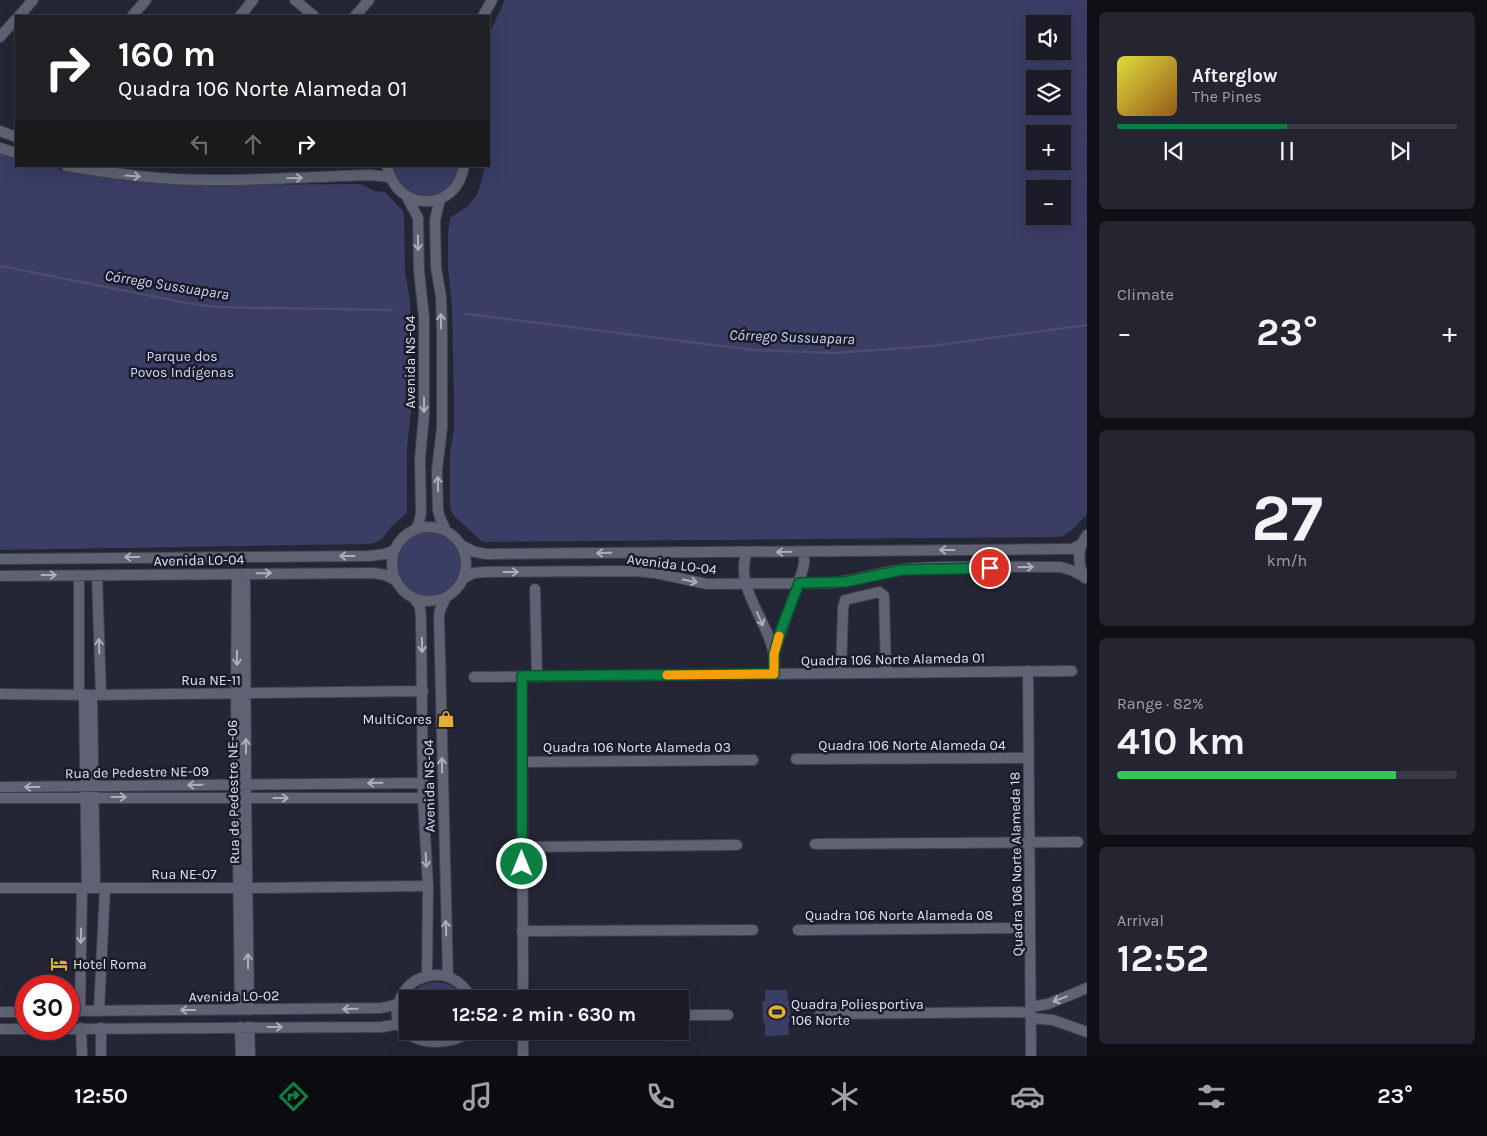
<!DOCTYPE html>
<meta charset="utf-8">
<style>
:root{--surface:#1b1c28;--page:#242530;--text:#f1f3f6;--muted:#a0a1a8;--line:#393a45;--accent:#0b8043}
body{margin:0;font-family:Karla,sans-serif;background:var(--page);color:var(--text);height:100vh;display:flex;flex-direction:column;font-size:19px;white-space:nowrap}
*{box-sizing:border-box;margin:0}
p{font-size:16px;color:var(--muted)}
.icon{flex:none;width:28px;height:28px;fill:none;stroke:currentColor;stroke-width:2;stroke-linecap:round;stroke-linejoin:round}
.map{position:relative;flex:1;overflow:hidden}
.panel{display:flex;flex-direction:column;gap:12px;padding:12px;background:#0f0f16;width:400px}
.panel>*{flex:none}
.top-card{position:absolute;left:15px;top:15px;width:475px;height:152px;border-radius:0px;box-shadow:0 5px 20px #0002,0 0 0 1px var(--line);background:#202124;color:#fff;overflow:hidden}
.tools{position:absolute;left:1026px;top:15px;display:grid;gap:10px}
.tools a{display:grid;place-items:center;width:45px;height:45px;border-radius:0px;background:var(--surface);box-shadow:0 5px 20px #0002,0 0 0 1px var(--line);font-size:25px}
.speed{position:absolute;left:15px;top:975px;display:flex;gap:10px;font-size:25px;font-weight:700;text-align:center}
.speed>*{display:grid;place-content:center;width:65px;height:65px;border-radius:50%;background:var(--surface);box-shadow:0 5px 20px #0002,0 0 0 1px var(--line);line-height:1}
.speed .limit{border:8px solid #d22;background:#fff;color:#111}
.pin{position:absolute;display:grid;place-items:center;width:42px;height:42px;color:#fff;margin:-21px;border:2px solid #fff;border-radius:50%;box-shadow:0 1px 5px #0007}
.me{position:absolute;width:55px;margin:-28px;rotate:0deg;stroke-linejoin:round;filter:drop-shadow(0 0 4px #0008)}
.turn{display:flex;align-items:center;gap:18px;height:105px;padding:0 20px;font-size:22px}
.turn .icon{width:65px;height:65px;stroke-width:2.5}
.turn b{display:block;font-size:35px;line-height:42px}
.lanes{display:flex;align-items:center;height:48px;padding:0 20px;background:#0003;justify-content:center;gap:25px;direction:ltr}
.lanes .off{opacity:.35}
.big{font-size:38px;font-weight:700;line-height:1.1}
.panel .tile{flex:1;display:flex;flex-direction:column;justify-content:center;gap:8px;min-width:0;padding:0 18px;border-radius:8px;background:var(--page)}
.panel .dial{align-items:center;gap:0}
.dial b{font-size:65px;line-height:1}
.song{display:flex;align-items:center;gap:15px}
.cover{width:60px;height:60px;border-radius:8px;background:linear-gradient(135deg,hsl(60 70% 55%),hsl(30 70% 35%))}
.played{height:5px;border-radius:2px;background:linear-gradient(90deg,var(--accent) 50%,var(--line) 50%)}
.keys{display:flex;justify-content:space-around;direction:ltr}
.heat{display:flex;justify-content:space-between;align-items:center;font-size:28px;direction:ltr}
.charge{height:8px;border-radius:4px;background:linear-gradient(90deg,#34c759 82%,var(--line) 0)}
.trip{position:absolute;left:399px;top:990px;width:290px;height:50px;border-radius:0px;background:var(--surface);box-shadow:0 5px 20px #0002,0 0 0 1px var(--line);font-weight:700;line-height:50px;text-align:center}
.menu{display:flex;height:80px;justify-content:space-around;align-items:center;background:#0b0b10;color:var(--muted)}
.menu .icon{width:35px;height:35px}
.menu .on{color:var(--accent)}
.menu b{font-size:22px;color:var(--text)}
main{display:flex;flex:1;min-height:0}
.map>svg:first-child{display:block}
.green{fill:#3a3d64;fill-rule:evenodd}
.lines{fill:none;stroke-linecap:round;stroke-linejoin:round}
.stream{stroke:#4c4b6a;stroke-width:2.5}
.minor-casing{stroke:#40414e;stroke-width:12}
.minor{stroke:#5f6273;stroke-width:10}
.oneway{stroke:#acaebc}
.route-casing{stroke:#07532c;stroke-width:12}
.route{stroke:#0b8043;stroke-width:9}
.slow{stroke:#f59e0b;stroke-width:9}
.labels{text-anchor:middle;stroke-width:5;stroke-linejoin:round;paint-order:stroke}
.park-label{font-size:14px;fill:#d5daf8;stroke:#1a1c2b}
.street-label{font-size:14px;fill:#e0e1ec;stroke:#1a1c2b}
.poi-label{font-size:14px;fill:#e0e1ec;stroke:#1a1c2b;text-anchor:start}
.water-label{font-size:15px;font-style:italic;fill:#d1d6f4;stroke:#1a1c2b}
</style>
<main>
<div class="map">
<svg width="1087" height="1056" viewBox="0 0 1087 1056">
<rect width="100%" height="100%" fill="#242635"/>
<!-- green -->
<path class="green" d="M505 0H1087V515C1077 523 1070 536 1057 537L486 542 481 541 477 537 461 522 455 517 450 509V453L454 429V399L452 308 448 268V232L450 218 468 206 476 196 480 186 485 166H489V34ZM1035 24H1062V51H1035ZM1035 79H1062V106H1035ZM1035 134H1062V161H1035ZM1035 189H1062V216H1035Z
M0 152 16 157V166H48L66 171 125 179 225 185 361 184 374 191 385 192 403 211 404 218 405 271 410 301 411 329V410L407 449V511L406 514C402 518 397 521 393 525 383 535 385 541 369 544L0 550Z
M393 166H458C456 205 396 205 393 166Z
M398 564a32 32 0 1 1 64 0a32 32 0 1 1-64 0Z
M434 982C447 982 458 987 464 999H408C414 989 422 984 434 982Z
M765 990H787L788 1001H790V1022H788L789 1035 765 1036V1023L763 1022 762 1002 765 1001Z
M409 1031H463L446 1044Z"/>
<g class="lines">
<!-- stream -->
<path class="stream" d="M0 266 187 303 215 307 392 310
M466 314 753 350 835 353 931 346 1087 325"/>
<!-- minor casing -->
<g class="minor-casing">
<path id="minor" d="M295 0 314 16
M19 16 33 0
M132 16 146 0
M240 16 253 0
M355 16 369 0
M483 16 492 0
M0 37 16 19
M0 131 16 137
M0 148 16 153
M67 166C103 172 138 177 174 179 238 182 304 177 369 175L390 177
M387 166C397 214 457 212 464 166
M407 197 418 218 419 271 424 317V415L420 459 421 513 419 523 415 530
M440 199 435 220 436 267 441 297 442 328V428L437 470 438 510 440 518 446 531
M392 564a37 37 0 1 1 74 0a37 37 0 1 1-74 0Z
M461 545 475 552 487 554 1066 549H1072L1082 544
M747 552C733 587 769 621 774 655 775 661 774 668 775 674
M0 559 369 556 385 554 395 550
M237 574 236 693 240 1010
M245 574 246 798 249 1010
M79 575V695
M97 575 101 695
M0 576 373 573 385 575 397 581
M464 578 474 573 484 572 636 571 655 573 707 584 830 583C856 581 880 572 905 569 957 565 1009 567 1060 567L1071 570 1085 577
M1085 578C1077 564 1077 548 1087 535
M535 589 537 677
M446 597 440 610 439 617 448 977
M414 598 420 607 421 618 423 798 428 886 427 975
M774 653 802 572C804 565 806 558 802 552
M1028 671 1031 1056
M841 673 843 608 845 600 879 592 884 596 886 673
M474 677 1072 671
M522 677 523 999
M0 694 92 695 423 691
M84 695 87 888
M92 695 95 888
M796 759 1029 758
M522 762 753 760
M0 787 424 783
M0 798H423
M815 844 1078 842
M522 847 737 845
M0 888H248L428 886
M798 930 1030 928
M522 931 753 930
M1031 1007 1048 1004 1087 988
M69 1011 381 1008 398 1004
M80 1011 82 888
M99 1011 105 888
M0 1012H26
M820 1014 1031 1012
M680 1015H728
M1031 1018 1053 1020 1087 1032
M240 1027 241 1056
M249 1027 250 1056
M81 1028 82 1056
M101 1028V1056
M0 1029H41
M69 1029 382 1027 398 1024
M471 1031C436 1056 376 1036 404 992 411 981 422 976 436 975 452 974 465 986 472 999
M523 1031V1056"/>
</g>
<!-- minor -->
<use href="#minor" class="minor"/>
</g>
<!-- one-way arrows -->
<defs><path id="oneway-shaft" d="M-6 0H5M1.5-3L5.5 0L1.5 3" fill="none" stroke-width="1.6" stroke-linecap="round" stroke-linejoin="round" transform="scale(1.25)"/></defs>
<g class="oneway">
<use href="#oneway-shaft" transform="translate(133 176) rotate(4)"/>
<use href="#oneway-shaft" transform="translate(295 178) rotate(-2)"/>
<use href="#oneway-shaft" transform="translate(418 243) rotate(89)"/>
<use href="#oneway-shaft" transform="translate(441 321) rotate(-91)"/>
<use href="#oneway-shaft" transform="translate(424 405) rotate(90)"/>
<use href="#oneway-shaft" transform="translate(438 484) rotate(-91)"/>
<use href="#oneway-shaft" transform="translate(947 550) rotate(180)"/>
<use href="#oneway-shaft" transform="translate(784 552) rotate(179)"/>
<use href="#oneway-shaft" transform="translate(604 553) rotate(179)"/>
<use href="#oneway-shaft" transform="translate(347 556) rotate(180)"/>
<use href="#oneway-shaft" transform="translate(132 557) rotate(180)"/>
<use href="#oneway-shaft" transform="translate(1026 567)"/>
<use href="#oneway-shaft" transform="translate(511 572)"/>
<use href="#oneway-shaft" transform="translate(264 573) rotate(-1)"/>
<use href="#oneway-shaft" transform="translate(49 575)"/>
<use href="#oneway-shaft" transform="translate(690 581) rotate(12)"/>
<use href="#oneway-shaft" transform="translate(760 619) rotate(66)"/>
<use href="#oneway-shaft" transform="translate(422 645) rotate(89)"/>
<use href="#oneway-shaft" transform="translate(99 646) rotate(-92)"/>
<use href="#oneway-shaft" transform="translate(237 658) rotate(90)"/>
<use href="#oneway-shaft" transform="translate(246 746) rotate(-90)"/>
<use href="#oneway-shaft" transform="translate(442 765) rotate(-91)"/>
<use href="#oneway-shaft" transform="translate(375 783) rotate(179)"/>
<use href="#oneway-shaft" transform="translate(195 785) rotate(179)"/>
<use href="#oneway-shaft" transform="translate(32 787) rotate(180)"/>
<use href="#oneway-shaft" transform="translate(119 797)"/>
<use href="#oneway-shaft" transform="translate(281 798)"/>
<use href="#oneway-shaft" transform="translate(426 860) rotate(87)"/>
<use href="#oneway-shaft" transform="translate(446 928) rotate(-92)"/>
<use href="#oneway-shaft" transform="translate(81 936) rotate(91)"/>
<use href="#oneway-shaft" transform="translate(248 961) rotate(-90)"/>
<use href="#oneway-shaft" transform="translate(1060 999) rotate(159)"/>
<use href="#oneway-shaft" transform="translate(350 1009) rotate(179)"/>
<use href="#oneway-shaft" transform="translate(188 1010) rotate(180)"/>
<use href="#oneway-shaft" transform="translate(275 1027)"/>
</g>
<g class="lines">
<!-- route casing -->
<g class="route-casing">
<path id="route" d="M522 864V676L774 674V654L781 630 799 583 845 582 902 570 990 568"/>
</g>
<!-- route -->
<use href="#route" class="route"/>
<!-- slow -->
<path class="slow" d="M667 675 774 674V654L779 636"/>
</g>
<!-- icons -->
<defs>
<g id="shop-bare" transform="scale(1.35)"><path d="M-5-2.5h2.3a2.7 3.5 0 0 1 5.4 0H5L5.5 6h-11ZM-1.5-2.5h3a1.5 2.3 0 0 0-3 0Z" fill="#e3ae34" stroke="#1a1c2b" stroke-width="2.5" paint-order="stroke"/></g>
<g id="hotel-bare" transform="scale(1.35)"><path d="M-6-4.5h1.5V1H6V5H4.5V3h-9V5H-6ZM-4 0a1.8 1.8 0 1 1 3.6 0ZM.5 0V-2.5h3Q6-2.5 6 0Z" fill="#e3ae34" stroke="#1a1c2b" stroke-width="2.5" paint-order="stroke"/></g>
<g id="stadium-bare" transform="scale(1.35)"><path d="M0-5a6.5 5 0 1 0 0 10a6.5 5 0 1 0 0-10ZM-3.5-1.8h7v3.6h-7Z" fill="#e3ae34" stroke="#1a1c2b" stroke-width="2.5" paint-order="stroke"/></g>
</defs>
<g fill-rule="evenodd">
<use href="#shop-bare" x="446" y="719"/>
<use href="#hotel-bare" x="59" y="964"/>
<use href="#stadium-bare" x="777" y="1012"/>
</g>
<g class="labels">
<!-- park labels -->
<g class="park-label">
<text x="182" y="361">Parque dos<tspan x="182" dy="16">Povos Indígenas</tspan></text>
</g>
<!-- street labels -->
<g class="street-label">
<text transform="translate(410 362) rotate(-90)" y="5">Avenida NS-04</text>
<text transform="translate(199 560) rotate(-1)" y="5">Avenida LO-04</text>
<text transform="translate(672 564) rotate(7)" y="5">Avenida LO-04</text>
<text transform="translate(893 659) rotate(-1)" y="5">Quadra 106 Norte Alameda 01</text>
<text x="211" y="685">Rua NE-11</text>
<text x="912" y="750">Quadra 106 Norte Alameda 04</text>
<text x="637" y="752">Quadra 106 Norte Alameda 03</text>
<text transform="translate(137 772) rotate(-1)" y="5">Rua de Pedestre NE-09</text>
<text transform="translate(429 786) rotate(-91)" y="5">Avenida NS-04</text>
<text transform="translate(233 792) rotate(-91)" y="5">Rua de Pedestre NE-06</text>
<text transform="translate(1016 864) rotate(-91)" y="5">Quadra 106 Norte Alameda 18</text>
<text x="184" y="879">Rua NE-07</text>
<text x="899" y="920">Quadra 106 Norte Alameda 08</text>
<text transform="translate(234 996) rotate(-1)" y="5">Avenida LO-02</text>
</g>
<!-- poi labels -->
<g class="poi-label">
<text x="432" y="724" text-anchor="end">MultiCores</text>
<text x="73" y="969">Hotel Roma</text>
<text x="791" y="1009">Quadra Poliesportiva<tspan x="791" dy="16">106 Norte</tspan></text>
</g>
<!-- water labels -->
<g class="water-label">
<text transform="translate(167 285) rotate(9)" y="5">Córrego Sussuapara</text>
<text transform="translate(792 337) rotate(2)" y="5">Córrego Sussuapara</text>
</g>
</g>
</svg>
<div class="tools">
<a><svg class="icon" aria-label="sound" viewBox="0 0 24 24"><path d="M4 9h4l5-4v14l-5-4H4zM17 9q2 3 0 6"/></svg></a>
<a><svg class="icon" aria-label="layers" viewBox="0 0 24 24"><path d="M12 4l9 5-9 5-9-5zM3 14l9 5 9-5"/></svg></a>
<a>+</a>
<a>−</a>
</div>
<div class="speed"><div class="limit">30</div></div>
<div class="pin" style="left:990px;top:568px;background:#d93025"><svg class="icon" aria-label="arrive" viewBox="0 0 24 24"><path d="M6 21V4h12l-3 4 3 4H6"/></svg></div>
<svg class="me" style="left:522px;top:864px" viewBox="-20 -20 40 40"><circle r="17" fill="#0b8043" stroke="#fff" stroke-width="3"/><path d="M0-11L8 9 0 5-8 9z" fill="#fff"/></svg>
<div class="trip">12:52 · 2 min · 630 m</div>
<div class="top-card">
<div class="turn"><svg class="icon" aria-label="right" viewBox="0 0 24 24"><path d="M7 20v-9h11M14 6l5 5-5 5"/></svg><div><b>160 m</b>Quadra 106 Norte Alameda 01</div></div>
<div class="lanes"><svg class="icon off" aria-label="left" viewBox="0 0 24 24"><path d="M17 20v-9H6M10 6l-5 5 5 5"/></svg><svg class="icon off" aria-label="ahead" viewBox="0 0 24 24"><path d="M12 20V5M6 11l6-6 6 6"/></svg><svg class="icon" aria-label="right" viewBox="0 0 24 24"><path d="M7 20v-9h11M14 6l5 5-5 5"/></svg></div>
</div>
</div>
<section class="panel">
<div class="tile">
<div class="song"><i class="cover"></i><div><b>Afterglow</b><p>The Pines</p></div></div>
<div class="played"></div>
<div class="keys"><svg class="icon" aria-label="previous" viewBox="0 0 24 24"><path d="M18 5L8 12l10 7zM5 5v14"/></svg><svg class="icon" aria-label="pause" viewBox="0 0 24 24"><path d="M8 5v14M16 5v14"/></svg><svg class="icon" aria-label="next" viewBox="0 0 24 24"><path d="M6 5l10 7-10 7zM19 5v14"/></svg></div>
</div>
<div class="tile"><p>Climate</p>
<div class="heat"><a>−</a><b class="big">23°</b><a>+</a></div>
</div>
<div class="tile dial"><b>27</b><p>km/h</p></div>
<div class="tile"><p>Range · 82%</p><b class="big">410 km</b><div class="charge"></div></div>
<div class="tile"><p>Arrival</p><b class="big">12:52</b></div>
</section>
</main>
<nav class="menu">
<b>12:50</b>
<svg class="icon on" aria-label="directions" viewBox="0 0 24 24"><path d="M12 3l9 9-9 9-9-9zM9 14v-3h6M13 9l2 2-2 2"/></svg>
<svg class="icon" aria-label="music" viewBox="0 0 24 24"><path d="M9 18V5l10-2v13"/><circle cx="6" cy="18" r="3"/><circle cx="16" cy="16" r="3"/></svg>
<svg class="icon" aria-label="phone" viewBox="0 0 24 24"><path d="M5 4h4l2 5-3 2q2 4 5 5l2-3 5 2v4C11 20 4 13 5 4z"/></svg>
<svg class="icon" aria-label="climate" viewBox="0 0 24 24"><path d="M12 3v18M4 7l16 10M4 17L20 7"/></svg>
<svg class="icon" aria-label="car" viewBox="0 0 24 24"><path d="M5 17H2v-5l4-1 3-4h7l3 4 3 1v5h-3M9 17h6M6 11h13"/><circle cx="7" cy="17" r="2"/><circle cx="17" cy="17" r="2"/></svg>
<svg class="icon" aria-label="filters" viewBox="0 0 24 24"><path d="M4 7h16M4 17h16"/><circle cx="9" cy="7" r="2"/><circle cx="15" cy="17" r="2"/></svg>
<b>23°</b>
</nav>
